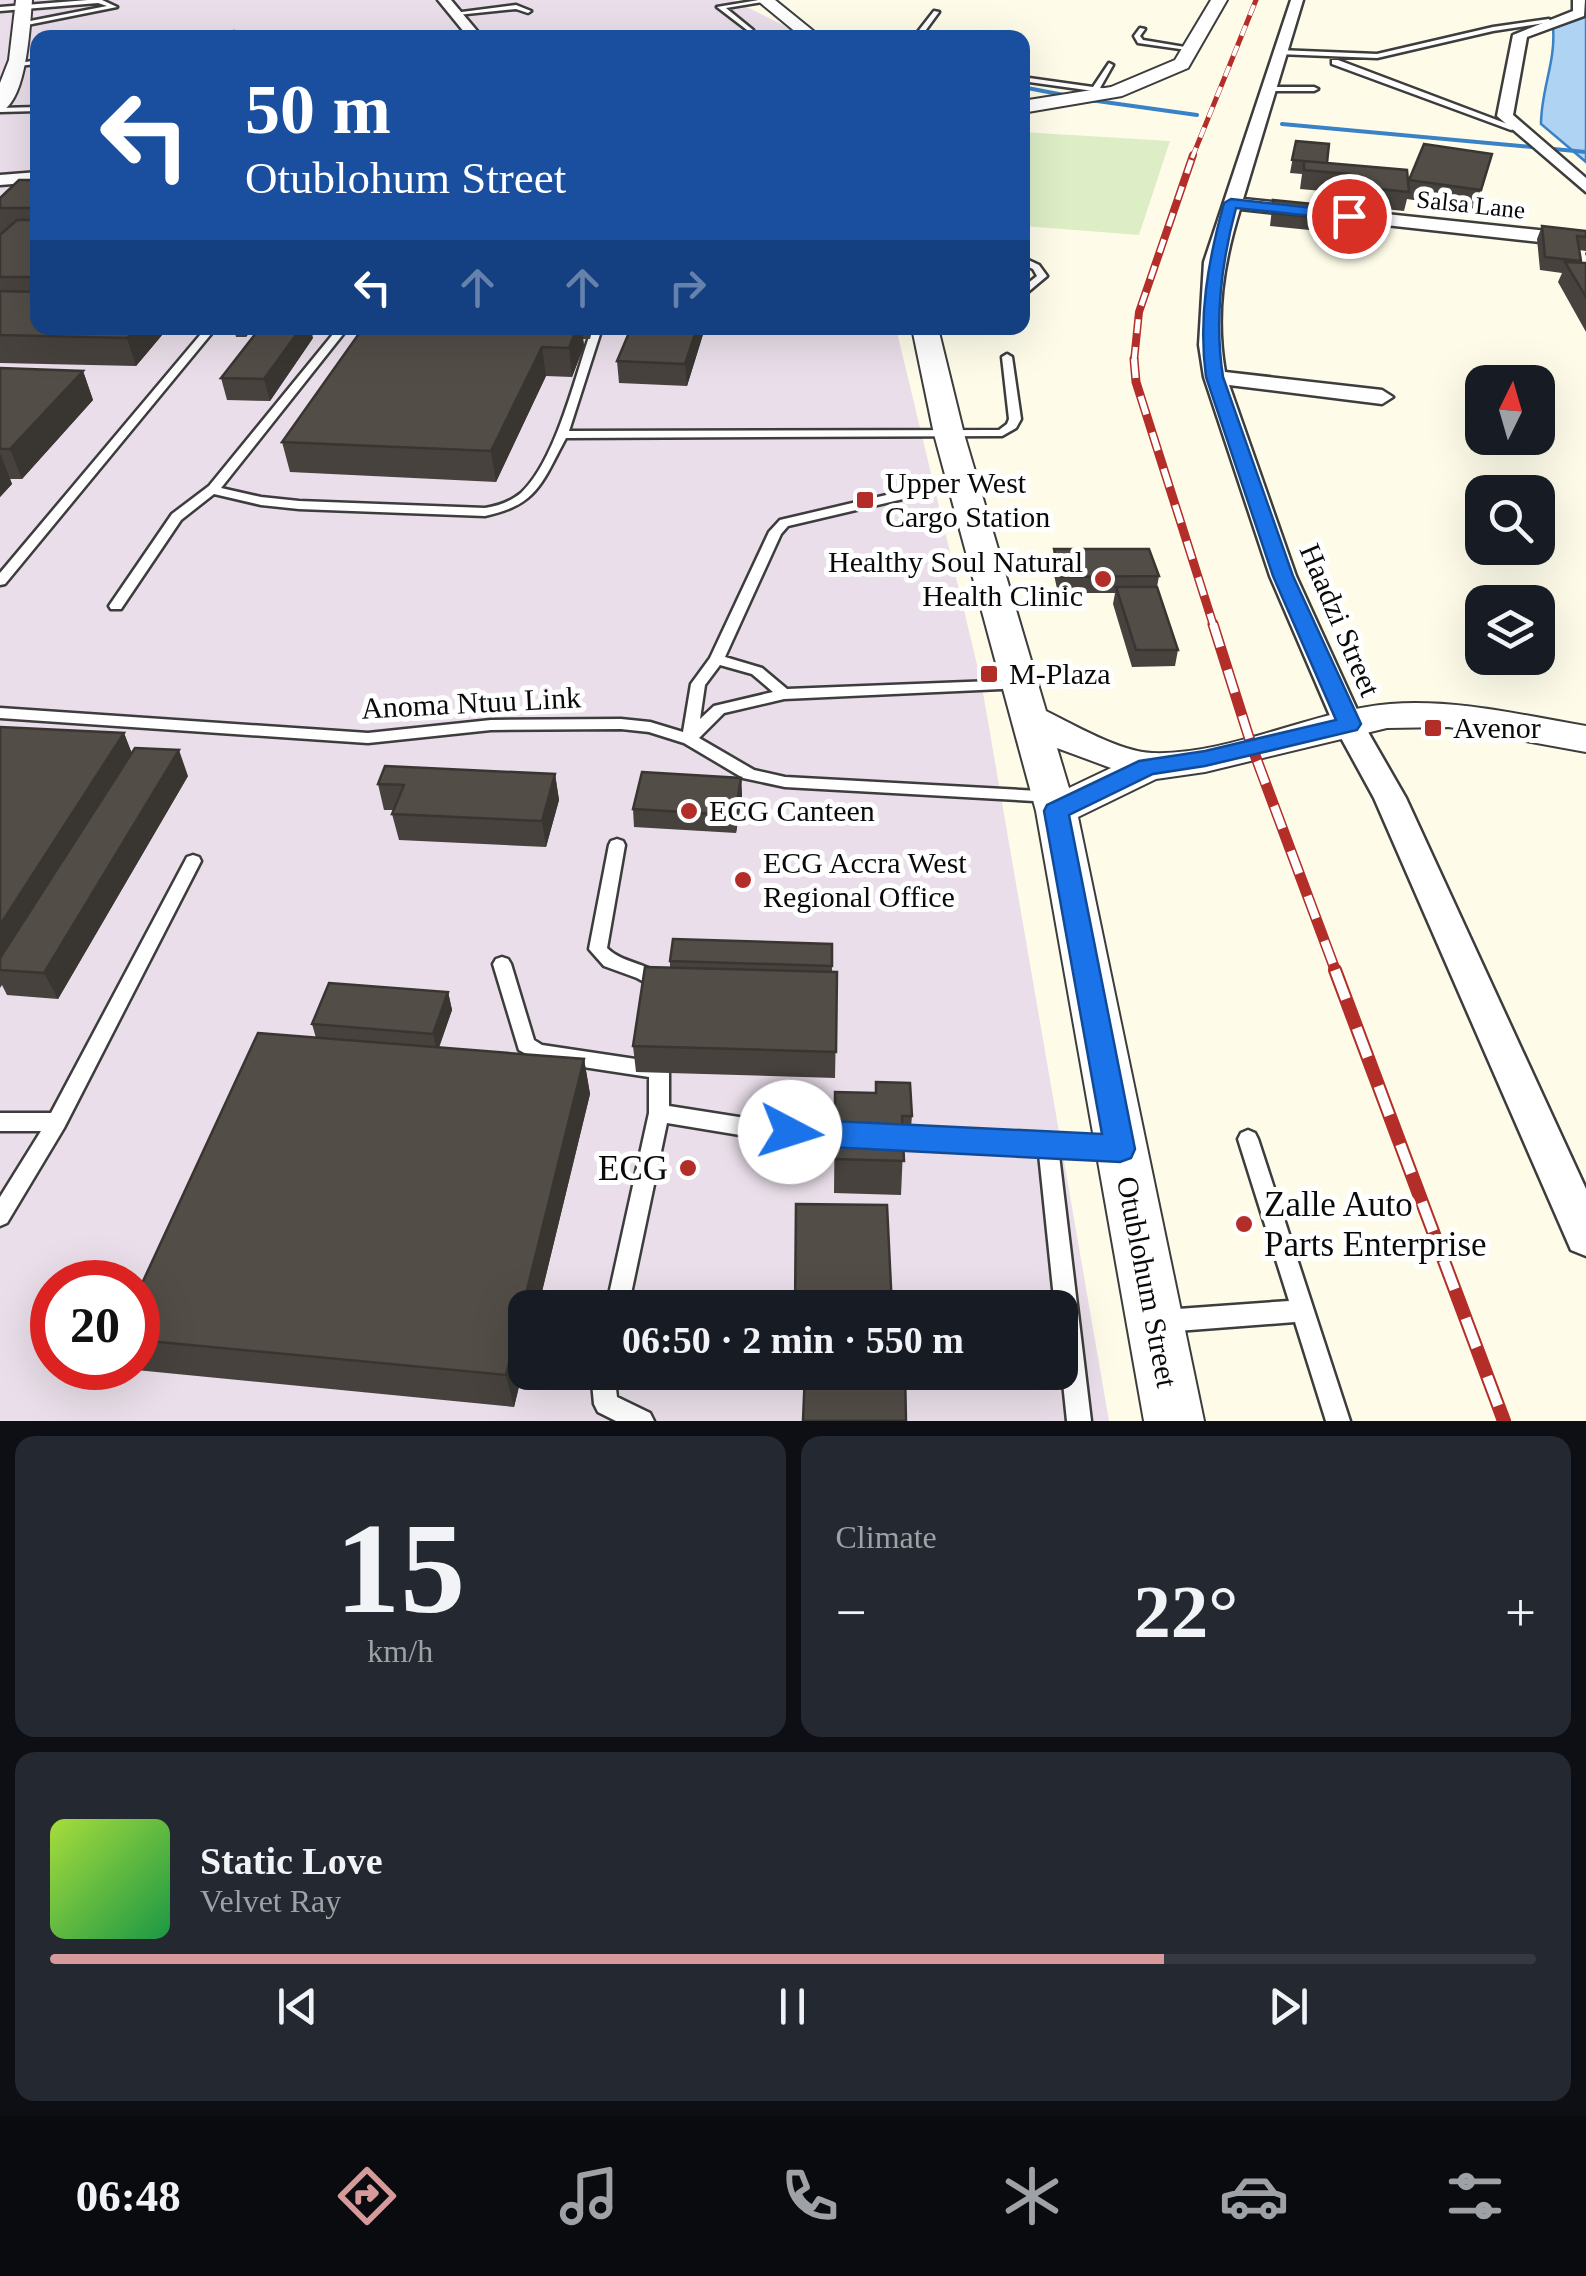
<!DOCTYPE html>
<meta charset="utf-8">
<style>
:root{--surface:#171b24;--page:#242831;--text:#f1f3f6;--muted:#9ea1a6;--line:#363941;--accent:#d69a9a}
body{margin:0;font-family:"Times New Roman",serif;background:var(--page);color:var(--text);height:100vh;display:flex;flex-direction:column;font-size:38px;white-space:nowrap}
*{box-sizing:border-box;margin:0}
p{font-size:32px;color:var(--muted)}
.icon{flex:none;width:55px;height:55px;fill:none;stroke:currentColor;stroke-width:2;stroke-linecap:round;stroke-linejoin:round}
.map{position:relative;height:1421px;overflow:hidden}
.panel{display:flex;flex-direction:column;gap:15px;padding:15px;background:#0d0f14;flex:1}
.panel>*{flex:none}
.banner{position:absolute;left:30px;top:30px;width:1000px;height:305px;border-radius:20px;box-shadow:0 10px 40px #0002;background:#1a4fa0;color:#fff;overflow:hidden}
.needle{width:65px;rotate:5deg}
.tools{position:absolute;left:1465px;top:365px;display:grid;gap:20px}
.tools a{display:grid;place-items:center;width:90px;height:90px;border-radius:20px;background:var(--surface);box-shadow:0 10px 40px #0002;font-size:50px}
.speed{position:absolute;left:30px;top:1260px;display:flex;gap:20px;font-size:50px;font-weight:700;text-align:center}
.speed>*{display:grid;place-content:center;width:130px;height:130px;border-radius:50%;background:var(--surface);box-shadow:0 10px 40px #0002;line-height:1}
.speed .limit{border:15px solid #d22;background:#fff;color:#111}
.pin{position:absolute;display:grid;place-items:center;width:85px;height:85px;color:#fff;margin:-42px;border:5px solid #fff;border-radius:50%;box-shadow:0 2px 10px #0007}
.me{position:absolute;width:110px;margin:-55px;rotate:95deg;stroke-linejoin:round;filter:drop-shadow(0 0 8px #0008)}
.turn{display:flex;align-items:center;gap:35px;height:210px;padding:0 50px;font-size:45px}
.turn .icon{width:130px;height:130px;stroke-width:2.5}
.turn b{display:block;font-size:70px;line-height:85px}
.lanes{display:flex;align-items:center;height:95px;padding:0 50px;background:#0003;justify-content:center;gap:50px;direction:ltr}
.lanes .off{opacity:.35}
.big{font-size:75px;font-weight:700;line-height:1.1}
.panel .card{flex:1;display:flex;flex-direction:column;justify-content:center;gap:15px;min-width:0;padding:0 35px;border-radius:20px;background:var(--page)}
.panel .dial{align-items:center;gap:0}
.dial b{font-size:130px;line-height:1}
.song{display:flex;align-items:center;gap:30px}
.cover{width:120px;height:120px;border-radius:15px;background:linear-gradient(135deg,hsl(80 70% 55%),hsl(140 70% 35%))}
.played{height:10px;border-radius:5px;background:linear-gradient(90deg,var(--accent) 75%,var(--line) 75%)}
.keys{display:flex;justify-content:space-around;direction:ltr}
.heat{display:flex;justify-content:space-between;align-items:center;font-size:55px;direction:ltr}
.panel .tiles{flex:1;display:grid;gap:15px;grid-template-columns:1fr 1fr}
.card:last-child{grid-column:span 2}
.trip{position:absolute;left:508px;top:1290px;width:570px;height:100px;border-radius:20px;background:var(--surface);box-shadow:0 10px 40px #0002;font-weight:700;line-height:100px;text-align:center}
.menu{display:flex;height:160px;justify-content:space-around;align-items:center;background:#090b0e;color:var(--muted)}
.menu .icon{width:70px;height:70px}
.menu .selected{color:var(--accent)}
.menu b{font-size:45px;color:var(--text)}
.map>svg:first-child{display:block}
.industrial{fill:#e9dee9;fill-rule:evenodd}
.pitch{fill:#ddeec6}
.water{fill:#afd4f3;stroke:#3982c8;stroke-width:2.5}
.lines{fill:none;stroke-linecap:round;stroke-linejoin:round}
.stream{stroke:#3982c8;stroke-width:4}
.service-casing{stroke:#3d3d3d;stroke-width:5}
.minor-casing{stroke:#3d3d3d;stroke-width:5}
.tertiary-casing{stroke:#3d3d3d;stroke-width:4}
.service{fill:#fff;fill-rule:evenodd}
.minor{fill:#fff;fill-rule:evenodd}
.tertiary{fill:#fff;fill-rule:evenodd}
.rail-far4-casing{stroke:#b42e29;stroke-width:5}
.rail-far3-casing{stroke:#b42e29;stroke-width:8}
.rail-far2-casing{stroke:#b42e29;stroke-width:9}
.rail-far1-casing{stroke:#b42e29;stroke-width:11}
.rail-casing{stroke:#b42e29;stroke-width:14}
.rail-far4{stroke:#fff;stroke-width:4;stroke-dasharray:11;stroke-linecap:butt}
.rail-far3{stroke:#fff;stroke-width:5;stroke-dasharray:14;stroke-linecap:butt}
.rail-far2{stroke:#fff;stroke-width:6;stroke-dasharray:19;stroke-linecap:butt}
.rail-far1{stroke:#fff;stroke-width:8;stroke-dasharray:24;stroke-linecap:butt}
.rail{stroke:#fff;stroke-width:10;stroke-dasharray:31;stroke-linecap:butt}
.wall{fill:#47423d}
.shaded-wall{fill:#393632}
.building{fill:#524d47;stroke:#393632;stroke-width:2.5}
.route{fill:#1a73e8;stroke:#114b97;stroke-width:2.5}
.poi-dot{fill:#b42e29;stroke:#fff;stroke-width:4}
.labels{text-anchor:middle;stroke-width:10;stroke-linejoin:round;paint-order:stroke}
.far-street-label{font-size:25px;fill:#0a0a0a;stroke:#fff}
.poi-label{font-size:30px;fill:#0a0a0a;stroke:#fff;text-anchor:start}
.street-label{font-size:30px;fill:#0a0a0a;stroke:#fff}
.near-poi-label{font-size:35px;fill:#0a0a0a;stroke:#fff;text-anchor:end}
</style>
<div class="map">
<svg width="1586" height="1421" viewBox="0 0 1586 1421">
<rect width="100%" height="100%" fill="#fefce9"/>
<!-- industrial -->
<path class="industrial" d="M0 0H733L789 28 795 37 38 38V328H896L981 681 1109 1421H0ZM52 1282H138V1368H52ZM525 1308H1060V1372H525Z"/>
<!-- pitch -->
<path class="pitch" d="M1022 132 1170 141 1139 235 1023 226Z"/>
<!-- water -->
<path class="water" d="M1586 17V162L1541 124C1541 90 1556 61 1553 28Z"/>
<g class="lines">
<!-- stream -->
<path class="stream" d="M1022 87 1069 96
M1090 100 1197 115
M1282 124 1586 152"/>
<!-- service casing -->
<g class="service-casing">
<path id="service" d="M88 0H102L117 7 22 26 20 23 107 6 98 3 0 11V7Z
M759 0 769 1 726 8 753 30 751 33 717 7Z
M516 5 531 11 528 13 516 9 457 15 454 13Z
M934 11 939 12 920 38H913Z
M1549 19 1551 22 1493 31 1377 58 1278 54 1275 52 1278 50 1377 54 1493 27Z
M1140 28 1145 29 1140 36 1143 40 1197 49 1194 51 1138 43 1134 36Z
M38 60V64L17 66 13 64Z
M1332 60H1338L1518 128 1511 130 1332 64Z
M1109 63 1113 65 1100 88 1118 90 1115 94 1022 81V77L1093 87Z
M1269 87H1314L1318 89 1314 91H1266Z
M38 107V111L0 112V108Z
M1022 257 1039 265 1047 276 1022 297V288L1037 276 1033 269 1022 264Z
M206 328H216L5 584 0 585V573Z
M338 328H348L221 488 261 497 299 501 485 508C498 506 510 502 521 493 556 461 576 373 592 328H602L569 431 999 430 1007 424 1009 419 1002 357 1007 354 1012 357 1021 419 1016 428 1002 436 566 438C542 482 538 505 485 516L299 509 261 505 214 494 181 520 121 609H111L109 606 172 514 209 486Z
M963 477 969 481 967 484 788 526 781 534 725 657 762 668 787 689 1021 680 1028 685 1026 688 784 699 724 713 699 738 754 770 785 777 1058 792 1060 796 1058 800 1052 802 785 787 743 778 684 743 649 732 621 729 491 730 368 743 0 718V708L368 733 491 720 621 719 650 722 683 732 691 684 710 658 769 532 780 520ZM720 665 752 674 773 692 714 706 700 719 705 685Z
M617 839 623 841 625 845 607 948C624 965 652 962 666 982L663 987 657 989 637 978 604 966 589 949 609 845 611 841Z
M193 855 199 857 201 861 64 1128 7 1223 0 1226V1197L41 1131H0V1113H51L185 861 187 857Z
M502 957 508 959 511 964 534 1040 542 1045 649 1061 652 1049 659 1047 666 1049 669 1055V1106L758 1120 851 1128 858 1131 861 1137 858 1143 851 1146 758 1138 667 1123 628 1308H606L649 1113V1077L537 1060 519 1050 493 964 496 959Z
M889 1130 1116 1140 1123 1143 1126 1149 1123 1155 1116 1158 1059 1155 1091 1421H1067L1060 1354V1308H1055L1039 1154 889 1148 882 1145 879 1139 882 1133Z
M1248 1130 1255 1133 1258 1139 1350 1421H1326L1295 1322 1164 1332 1156 1329 1153 1321 1156 1313 1164 1310 1289 1301 1238 1139 1241 1133Z
M591 1372H614L617 1397 650 1413 654 1421H616L598 1412 594 1404Z"/>
</g>
<!-- minor casing -->
<g class="minor-casing">
<path id="minor" d="M438 0H451L483 38H469Z
M1291 0H1303L1243 199 1586 235V247L1240 209C1223 264 1215 315 1225 372L1382 390 1393 397 1382 404 1229 385 1296 576 1364 725 1406 798 1586 1189V1256L1571 1250 1374 798 1334 725 1270 576 1204 377 1199 345 1204 262Z
M1573 0H1585L1584 16 1527 37 1513 115 1586 178V192L1497 116 1513 35 1573 11Z
M38 172V182L0 185V175Z"/>
</g>
<!-- tertiary casing -->
<g class="tertiary-casing">
<path id="tertiary" d="M16 0H32C30 25 27 102 0 112V83L9 60Z
M757 0H775L822 38H803Z
M1211 0H1227L1188 68 1122 96 1022 113V101L1111 87 1175 60Z
M912 328H938L964 434 1046 711C1074 725 1121 752 1152 753 1228 756 1314 710 1390 704 1456 699 1521 715 1586 726V752L1449 727 1387 728 1205 772 1156 779 1078 817 1204 1421H1144L1036 811 934 434ZM1057 748 1111 768 1069 788Z"/>
</g>
<!-- service -->
<use href="#service" class="service"/>
<!-- minor -->
<use href="#minor" class="minor"/>
<!-- tertiary -->
<use href="#tertiary" class="tertiary"/>
<!-- rail-far4 casing -->
<g class="rail-far4-casing">
<path id="rail-far4" d="M1192 158 1256 0"/>
</g>
<!-- rail-far3 casing -->
<g class="rail-far3-casing">
<path id="rail-far3" d="M1134 361 1139 312 1193 155"/>
</g>
<!-- rail-far2 casing -->
<g class="rail-far2-casing">
<path id="rail-far2" d="M1134 359 1136 382 1214 627"/>
</g>
<!-- rail-far1 casing -->
<g class="rail-far1-casing">
<path id="rail-far1" d="M1213 624 1252 747 1336 972"/>
</g>
<!-- rail casing -->
<g class="rail-casing">
<path id="rail" d="M1335 970 1504 1421"/>
</g>
<!-- rail-far4 -->
<use href="#rail-far4" class="rail-far4"/>
<!-- rail-far3 -->
<use href="#rail-far3" class="rail-far3"/>
<!-- rail-far2 -->
<use href="#rail-far2" class="rail-far2"/>
<!-- rail-far1 -->
<use href="#rail-far1" class="rail-far1"/>
<!-- rail -->
<use href="#rail" class="rail"/>
</g>
<!-- wall -->
<path class="wall" d="M1296 141 1327 163 1408 184 1424 144 1492 154 1475 209 1407 199 1404 211 1345 205 1344 193 1300 189 1302 174 1290 173Z
M38 180V328H168L136 366 0 363V198Z
M1273 200 1342 220 1339 233 1270 226Z
M1542 226 1586 231V256L1585 254 1586 251 1579 250 1581 263H1586V332L1558 282 1562 273 1540 270 1537 239Z
M253 328 246 337H236L234 329Z
M363 328H593L590 339H583L584 346 572 377 546 376 496 482 290 472 282 442Z
M705 328 687 386 619 383 617 361Z
M313 338 270 401 227 400 221 378Z
M0 368 83 371 93 400 22 479H10L12 484 0 497Z
M1054 549 1159 576 1157 587 1178 650 1175 666 1132 667 1113 604 1115 593H1058L1052 566Z
M0 727 124 733 131 753 188 776 58 999 7 995 2 985 0 988Z
M555 774 559 800 546 847 399 840 392 814 394 810H384L378 784Z
M741 778 742 796 736 833 634 827 633 809Z
M832 944V972H837L835 1078 636 1072 633 1046 670 967V961Z
M448 992 452 1010 439 1048 584 1059 590 1094 538 1308H525V1362L514 1407 136 1370 135 1368H138V1292L316 1038 312 1024Z
M835 1092 912 1116 909 1150H903L901 1195 834 1193Z"/>
<!-- shaded-wall -->
<path class="shaded-wall" d="M136 328H168L136 366 127 338Z
M246 328H253L246 337 244 330Z
M301 328H311L313 338 270 401 264 379Z
M577 328H582L584 346 572 377 569 348Z
M697 328H705L687 386 685 364Z
M542 347 546 376 496 482 491 451Z
M83 371 93 400 22 479 10 449Z
M0 453 12 484 0 497Z
M124 733 137 766 0 970V925Z
M179 750 188 776 58 999 44 973Z
M555 774 559 800 546 847 542 821Z
M741 778 742 796 736 833 735 815Z
M448 992 452 1010 437 1052 433 1034Z
M584 1059 590 1094 538 1308H525V1362L514 1407 506 1375Z"/>
<!-- building -->
<path class="building" d="M234 31 235 38H149Z
M1296 141 1329 144 1327 163 1292 160Z
M1424 144 1492 154 1481 190 1409 180Z
M1304 161 1407 170 1409 192 1349 186V174L1304 170Z
M19 180H38V208H0V198Z
M1273 200 1342 207V220L1273 213Z
M17 220H38V277H0V235Z
M1542 226 1586 231V237L1577 236 1581 261 1545 257Z
M1565 262 1586 263V297Z
M0 291 38 292V328H136L127 338 0 335Z
M260 328H301L264 379 221 378Z
M363 328H577L569 348 542 347 491 451 282 442Z
M631 328H697L685 364 617 361Z
M0 368 83 371 10 449H0Z
M1054 549H1149L1159 576 1061 577Z
M1116 587H1157L1178 650H1136Z
M0 727 124 733 0 925Z
M135 748 179 750 44 973 0 970V958Z
M385 766 555 774 542 821 392 814 404 785 378 784Z
M642 772 741 778 735 815 633 809Z
M673 939 832 944V966L670 961Z
M645 967 837 972 836 1052 633 1046Z
M329 983 448 992 433 1034 312 1024Z
M258 1033 584 1059 506 1375 138 1340V1292Z
M876 1082 910 1083 912 1116H902L904 1161 835 1159V1092L876 1093Z
M796 1204 887 1205 892 1308H795Z
M805 1372H905L906 1421H803Z"/>
<!-- route -->
<path class="route" d="M1231 199 1349 212 1356 216 1349 220 1236 208C1221 264 1214 319 1223 377L1293 576 1361 724 1357 730 1205 766 1153 774 1069 815 1135 1149 1131 1158 1120 1162 790 1145 779 1141 774 1132 779 1122 790 1119 1102 1134 1044 811 1047 805 1139 761 1205 751 1336 720 1273 576 1206 377C1198 317 1208 261 1224 203Z"/>
<!-- markers -->
<g class="poi-dot">
<rect x="855" y="490" width="20" height="20" rx="5"/>
<circle cx="1103" cy="579" r="10"/>
<rect x="979" y="664" width="20" height="20" rx="5"/>
<rect x="1423" y="718" width="20" height="20" rx="5"/>
<circle cx="689" cy="811" r="10"/>
<circle cx="743" cy="880" r="10"/>
<circle cx="688" cy="1168" r="10"/>
<circle cx="1244" cy="1224" r="10"/>
</g>
<g class="labels">
<!-- far-street labels -->
<g class="far-street-label">
<text transform="translate(1471 204) rotate(6)" y="9">Salsa Lane</text>
</g>
<!-- poi labels -->
<g class="poi-label">
<text x="885" y="493">Upper West<tspan x="885" dy="34">Cargo Station</tspan></text>
<text x="1083" y="572" text-anchor="end">Healthy Soul Natural<tspan x="1083" dy="34">Health Clinic</tspan></text>
<text x="1009" y="684">M-Plaza</text>
<text x="1453" y="738">Avenor</text>
<text x="709" y="821">ECG Canteen</text>
<text x="763" y="873">ECG Accra West<tspan x="763" dy="34">Regional Office</tspan></text>
</g>
<!-- street labels -->
<g class="street-label">
<text transform="translate(1340 620) rotate(67)" y="10">Haadzi Street</text>
<text transform="translate(471 703) rotate(-3)" y="10">Anoma Ntuu Link</text>
<text transform="translate(1147 1282) rotate(79)" y="10">Otublohum Street</text>
</g>
<!-- near-poi labels -->
<g class="near-poi-label">
<text x="668" y="1180">ECG</text>
<text x="1264" y="1216" text-anchor="start">Zalle Auto<tspan x="1264" dy="40">Parts Enterprise</tspan></text>
</g>
</g>
</svg>
<div class="tools">
<a><svg class="needle" viewBox="-14 -14 28 28"><path d="M0-13l5 13h-10z" fill="#e53935"/><path d="M0 13l5-13h-10z" fill="#9ea1a6"/></svg></a>
<a><svg class="icon" aria-label="search" viewBox="0 0 24 24"><circle cx="10" cy="10" r="6"/><path d="M15 15l6 6"/></svg></a>
<a><svg class="icon" aria-label="layers" viewBox="0 0 24 24"><path d="M12 4l9 5-9 5-9-5zM3 14l9 5 9-5"/></svg></a>
</div>
<div class="speed"><div class="limit">20</div></div>
<div class="pin" style="left:1349px;top:216px;background:#d93025"><svg class="icon" aria-label="arrive" viewBox="0 0 24 24"><path d="M6 21V4h12l-3 4 3 4H6"/></svg></div>
<svg class="me" style="left:790px;top:1132px" viewBox="-20 -20 40 40"><circle r="19" fill="#fff"/><path d="M0-13L10 11 0 6-10 11z" fill="#1a73e8"/></svg>
<div class="trip">06:50 · 2 min · 550 m</div>
<div class="banner">
<div class="turn"><svg class="icon" aria-label="left" viewBox="0 0 24 24"><path d="M17 20v-9H6M10 6l-5 5 5 5"/></svg><div><b>50 m</b>Otublohum Street</div></div>
<div class="lanes"><svg class="icon" aria-label="left" viewBox="0 0 24 24"><path d="M17 20v-9H6M10 6l-5 5 5 5"/></svg><svg class="icon off" aria-label="ahead" viewBox="0 0 24 24"><path d="M12 20V5M6 11l6-6 6 6"/></svg><svg class="icon off" aria-label="ahead" viewBox="0 0 24 24"><path d="M12 20V5M6 11l6-6 6 6"/></svg><svg class="icon off" aria-label="right" viewBox="0 0 24 24"><path d="M7 20v-9h11M14 6l5 5-5 5"/></svg></div>
</div>
</div>
<section class="panel">
<div class="tiles">
<div class="card dial"><b>15</b><p>km/h</p></div>
<div class="card"><p>Climate</p>
<div class="heat"><a>−</a><b class="big">22°</b><a>+</a></div>
</div>
<div class="card">
<div class="song"><i class="cover"></i><div><b>Static Love</b><p>Velvet Ray</p></div></div>
<div class="played"></div>
<div class="keys"><svg class="icon" aria-label="previous" viewBox="0 0 24 24"><path d="M18 5L8 12l10 7zM5 5v14"/></svg><svg class="icon" aria-label="pause" viewBox="0 0 24 24"><path d="M8 5v14M16 5v14"/></svg><svg class="icon" aria-label="next" viewBox="0 0 24 24"><path d="M6 5l10 7-10 7zM19 5v14"/></svg></div>
</div>
</div>
</section>
<nav class="menu">
<b>06:48</b>
<svg class="icon selected" aria-label="directions" viewBox="0 0 24 24"><path d="M12 3l9 9-9 9-9-9zM9 14v-3h6M13 9l2 2-2 2"/></svg>
<svg class="icon" aria-label="music" viewBox="0 0 24 24"><path d="M9 18V5l10-2v13"/><circle cx="6" cy="18" r="3"/><circle cx="16" cy="16" r="3"/></svg>
<svg class="icon" aria-label="phone" viewBox="0 0 24 24"><path d="M5 4h4l2 5-3 2q2 4 5 5l2-3 5 2v4C11 20 4 13 5 4z"/></svg>
<svg class="icon" aria-label="climate" viewBox="0 0 24 24"><path d="M12 3v18M4 7l16 10M4 17L20 7"/></svg>
<svg class="icon" aria-label="car" viewBox="0 0 24 24"><path d="M5 17H2v-5l4-1 3-4h7l3 4 3 1v5h-3M9 17h6M6 11h13"/><circle cx="7" cy="17" r="2"/><circle cx="17" cy="17" r="2"/></svg>
<svg class="icon" aria-label="filters" viewBox="0 0 24 24"><path d="M4 7h16M4 17h16"/><circle cx="9" cy="7" r="2"/><circle cx="15" cy="17" r="2"/></svg>
</nav>
